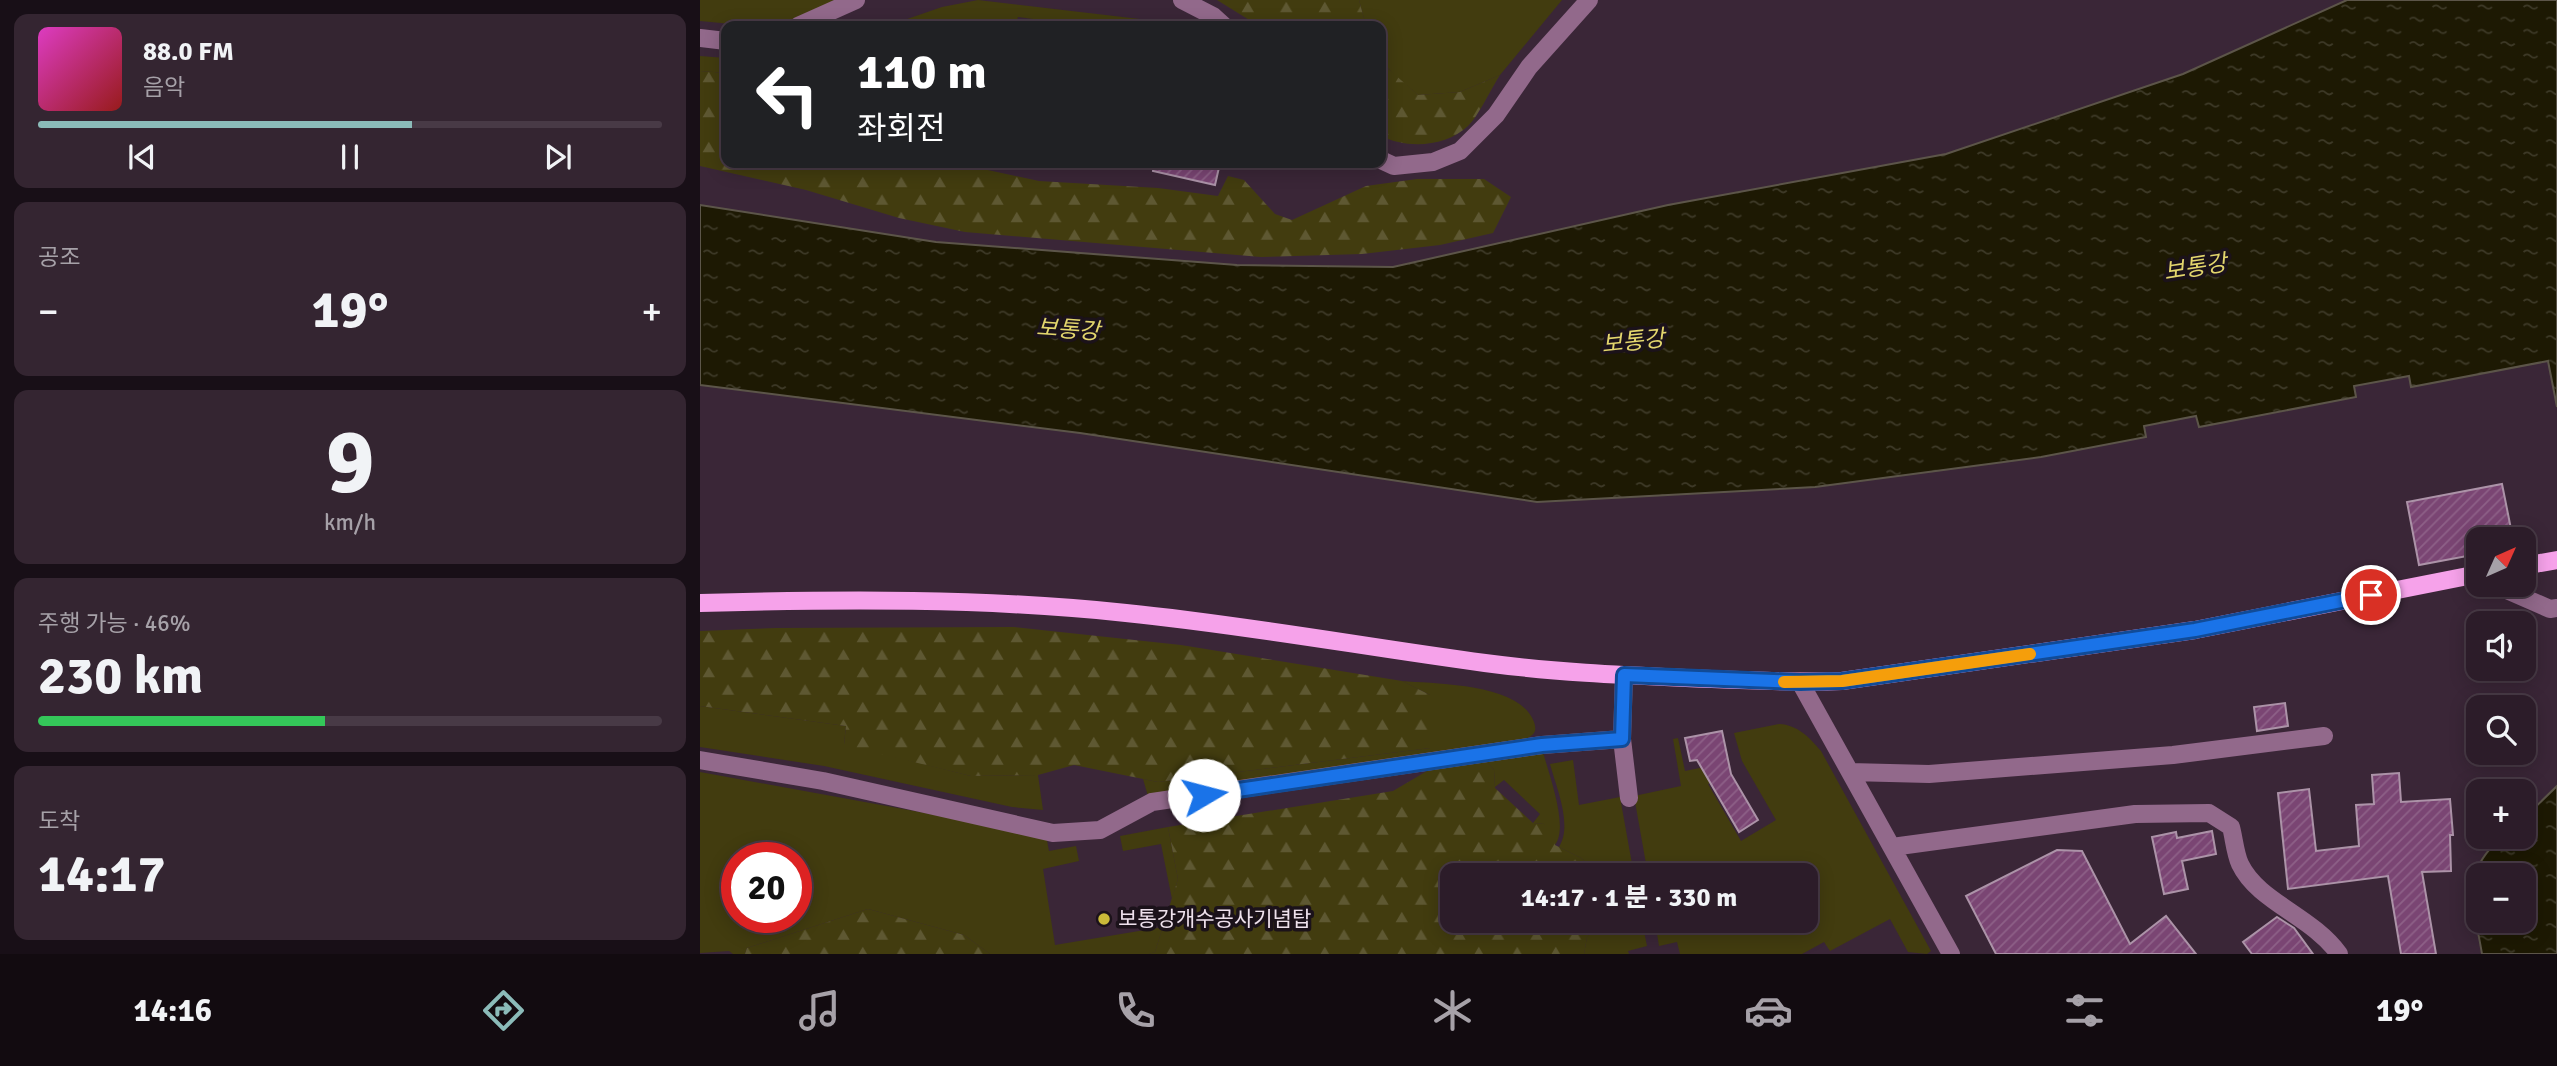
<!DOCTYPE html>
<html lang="ko">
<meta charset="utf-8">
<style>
:root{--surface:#2c1c29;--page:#342531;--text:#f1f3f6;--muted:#a6a1a8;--line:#483a46;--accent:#8bbbb9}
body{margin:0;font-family:Signika,"Noto Sans KR",sans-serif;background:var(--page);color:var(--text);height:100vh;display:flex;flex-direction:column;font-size:26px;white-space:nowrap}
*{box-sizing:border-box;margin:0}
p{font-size:23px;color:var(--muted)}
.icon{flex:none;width:38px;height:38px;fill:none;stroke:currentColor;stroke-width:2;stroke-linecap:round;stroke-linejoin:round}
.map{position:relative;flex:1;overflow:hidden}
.drawer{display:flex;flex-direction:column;gap:14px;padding:14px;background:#180f17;width:700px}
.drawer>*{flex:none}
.guide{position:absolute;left:21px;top:21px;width:665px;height:147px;border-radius:14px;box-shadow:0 4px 18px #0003,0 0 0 2px var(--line);background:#202124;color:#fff;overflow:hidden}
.needle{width:46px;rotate:45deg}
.fabs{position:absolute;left:1766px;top:527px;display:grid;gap:14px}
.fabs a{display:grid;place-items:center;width:70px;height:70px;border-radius:14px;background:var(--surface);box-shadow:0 4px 18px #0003,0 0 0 2px var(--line);font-size:35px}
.speed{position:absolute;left:21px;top:842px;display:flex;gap:14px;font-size:35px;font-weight:700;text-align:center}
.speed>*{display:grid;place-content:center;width:91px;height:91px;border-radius:50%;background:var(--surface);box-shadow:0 4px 18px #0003,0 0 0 2px var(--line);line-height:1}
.speed .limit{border:10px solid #d22;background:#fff;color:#111}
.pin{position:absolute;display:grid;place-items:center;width:60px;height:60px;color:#fff;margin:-30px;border:4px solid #fff;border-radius:50%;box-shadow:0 2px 7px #0007}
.me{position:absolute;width:77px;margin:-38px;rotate:82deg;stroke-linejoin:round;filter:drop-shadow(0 0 5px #0008)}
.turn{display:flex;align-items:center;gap:24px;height:147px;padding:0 21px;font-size:32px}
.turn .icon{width:91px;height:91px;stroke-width:2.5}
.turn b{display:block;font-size:49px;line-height:60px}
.big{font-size:52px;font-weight:800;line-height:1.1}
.drawer .card{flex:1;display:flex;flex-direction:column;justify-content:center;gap:10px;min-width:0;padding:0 24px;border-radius:14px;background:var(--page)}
.drawer .dial{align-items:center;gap:0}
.dial b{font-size:91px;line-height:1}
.song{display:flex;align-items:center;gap:21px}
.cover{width:84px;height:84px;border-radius:10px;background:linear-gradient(135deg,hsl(310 70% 55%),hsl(0 70% 35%))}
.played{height:7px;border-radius:4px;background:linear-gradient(90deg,var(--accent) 60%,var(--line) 60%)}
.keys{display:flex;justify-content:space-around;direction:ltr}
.heat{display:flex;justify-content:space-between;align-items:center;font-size:38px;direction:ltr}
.charge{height:10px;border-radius:5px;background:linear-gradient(90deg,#34c759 46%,var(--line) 0)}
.trip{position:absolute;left:740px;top:863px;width:378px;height:70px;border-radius:14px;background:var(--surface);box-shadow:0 4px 18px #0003,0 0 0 2px var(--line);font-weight:800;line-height:70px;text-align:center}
.tabs{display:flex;height:112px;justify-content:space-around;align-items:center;background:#120b10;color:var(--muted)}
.tabs .icon{width:49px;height:49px}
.tabs .on{color:var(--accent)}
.tabs b{font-size:32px;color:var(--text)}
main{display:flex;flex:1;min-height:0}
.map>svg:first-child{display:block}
.green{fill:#423c0f;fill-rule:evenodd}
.forest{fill:url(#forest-firs)}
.water{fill:url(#water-ripples);stroke:#5c5549;stroke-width:2;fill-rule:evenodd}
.building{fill:url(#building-hatch);stroke:#ac93a8;stroke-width:2}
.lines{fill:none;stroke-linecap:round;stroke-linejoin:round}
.minor{stroke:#92698b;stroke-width:18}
.major{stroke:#f6a2ea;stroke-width:18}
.route-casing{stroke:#114b97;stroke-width:18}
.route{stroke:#1a73e8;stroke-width:12}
.slow{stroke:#f59e0b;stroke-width:12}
.poi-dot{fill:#caba39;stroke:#1b121a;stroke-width:2.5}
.labels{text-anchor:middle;stroke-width:7;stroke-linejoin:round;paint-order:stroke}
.poi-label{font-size:21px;fill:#eee1ec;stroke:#1b121a;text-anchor:start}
.water-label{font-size:23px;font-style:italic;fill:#e3d66d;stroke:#1b121a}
</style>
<main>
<section class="drawer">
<div class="card">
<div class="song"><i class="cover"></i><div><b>88.0 FM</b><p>음악</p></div></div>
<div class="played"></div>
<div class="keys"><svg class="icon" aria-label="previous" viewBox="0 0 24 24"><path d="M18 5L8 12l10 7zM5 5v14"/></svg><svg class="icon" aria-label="pause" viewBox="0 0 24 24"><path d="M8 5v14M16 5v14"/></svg><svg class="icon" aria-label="next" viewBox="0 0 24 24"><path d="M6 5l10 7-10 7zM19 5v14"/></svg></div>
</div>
<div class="card"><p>공조</p>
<div class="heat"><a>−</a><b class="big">19°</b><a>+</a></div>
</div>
<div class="card dial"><b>9</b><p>km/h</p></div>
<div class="card"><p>주행 가능 · 46%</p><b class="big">230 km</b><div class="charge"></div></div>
<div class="card"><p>도착</p><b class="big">14:17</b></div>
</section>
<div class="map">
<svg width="1857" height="954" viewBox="0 0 1857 954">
<defs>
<pattern id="forest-firs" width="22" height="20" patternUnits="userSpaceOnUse" patternTransform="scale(1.75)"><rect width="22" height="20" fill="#423c0f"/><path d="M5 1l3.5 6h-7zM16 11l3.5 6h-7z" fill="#5e5832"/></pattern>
<pattern id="water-ripples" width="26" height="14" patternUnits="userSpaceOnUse" patternTransform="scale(1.75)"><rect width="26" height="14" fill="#1d1903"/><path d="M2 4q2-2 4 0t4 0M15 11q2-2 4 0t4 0" fill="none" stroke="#3e3a28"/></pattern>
<pattern id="building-hatch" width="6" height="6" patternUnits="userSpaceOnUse" patternTransform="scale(1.75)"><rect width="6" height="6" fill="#7a4573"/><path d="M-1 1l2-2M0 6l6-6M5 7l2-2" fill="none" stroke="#8d6087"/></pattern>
</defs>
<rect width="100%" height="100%" fill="#3a2637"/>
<!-- green -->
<path class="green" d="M0 0H138L90 20 42 25 0 21Z
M278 0 491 25 493 26H386L318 17 315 26H187L242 7Z
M659 0H862L800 75 760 92 718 95C686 67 681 71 681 26H666Z
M0 56 26 58V73L0 71Z
M702 681C736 684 820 683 834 722 837 731 835 734 826 739L448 796 443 779 458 782 730 748V695Z
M0 706 146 726 144 744 271 776 338 775 343 810 312 807 124 766 0 747Z
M1079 724C1098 725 1109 737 1121 751L1231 951 1227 954 1208 952 1190 919 1130 951 1124 942 1102 954H980L977 942 959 946 955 921 1106 920V875H948L934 796 981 786 973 739 978 738 985 771 1029 762 1031 772 1008 784 1041 841 1076 820 1042 761 1034 733Z
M843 752C849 775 869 827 855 845L844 824 833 823 840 814 804 780 795 787 794 770 786 761Z
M873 760 879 805 920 797 934 875H900L881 858 859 847C873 825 856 787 850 764Z
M0 772 346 835 349 851 376 846 379 861 343 869 355 945 463 927 455 952 449 954H290L264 935 168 909 47 948 45 954H33L29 951 0 953ZM37 858H96V917H37Z
M468 827 478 879 472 899 461 844 423 851 420 836Z
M900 921H942L947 946 928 951 929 954H884L887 937Z"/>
<!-- forest -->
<path class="forest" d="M517 0H659L666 26H559Z
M681 57 685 66 718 95 760 92 800 75C792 87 778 117 768 126 746 147 707 149 681 136Z
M0 71 26 73V163H255L339 181 458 188 518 196 528 176 544 180 575 214 592 220 666 186 717 179H784L811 197 793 233 740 245 662 254 561 257 265 232 199 218 106 190 0 166Z
M314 627 481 645 702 681 730 695V748L458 782 374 765 338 775 271 776 144 745 146 726 0 706V631L76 628Z
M786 761 794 770 795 788 833 823 844 824 851 830 855 845 881 858 900 875H752V920L900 921 887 937 884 954H449L455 952 478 879 468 827 693 791 727 771Z
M168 909 264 935 290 954H45L47 948Z"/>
<!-- water -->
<path class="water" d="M1647 0H1857V407L1848 361 1711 387 1709 376 1654 386 1656 397 1499 427 1496 416 1444 426 1446 437 1341 457 1115 487 837 502 380 433 0 385V205L236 242 537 265 693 267 968 205 1246 154 1483 74Z
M1857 786V954H1782C1774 904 1758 875 1802 837L1824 836V818ZM1778 875H1824V920H1778Z"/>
<!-- building -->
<path class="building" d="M454 163H520L515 185 453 171Z
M1802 484 1813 539H1778V554L1719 565 1707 502Z
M1585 703 1588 726 1557 731 1554 707Z
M1022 731 1031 774 1058 820 1039 832 997 760 990 761 985 738Z
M1699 773 1701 802 1750 799 1753 835H1750L1751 871 1722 872 1736 954H1701L1688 876 1588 889 1578 793 1609 789 1616 851 1659 846 1656 805 1674 804 1672 775Z
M1512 831 1516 854 1482 861 1488 889 1464 894 1452 837 1476 832 1477 838Z
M1357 850 1382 851 1430 944 1466 916 1496 954H1296L1266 896Z
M1577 917 1594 928 1613 954H1552L1543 942Z"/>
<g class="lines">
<!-- minor -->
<path class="minor" d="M482 0 513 16 524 26
M98 26 156 0
M0 38 26 41
M681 160 694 166 733 162 760 151 796 115 829 67 889 0
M1793 584 1850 609 1857 608
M924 675 922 739 929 798
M1100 682 1251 954
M0 760 123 781 353 833 400 830 452 802 842 745 922 739
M1150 772 1229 774 1473 755 1624 736
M1192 847 1435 814 1509 813 1531 827C1534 838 1535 853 1540 864 1558 902 1612 916 1639 954"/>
<!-- major -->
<path class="major" d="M1824 566 1857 560
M0 603C141 599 285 598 426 613 546 625 665 647 785 663 852 672 919 675 986 678 1038 680 1090 683 1142 681L1495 630 1778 574"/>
</g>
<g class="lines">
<!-- route casing -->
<g class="route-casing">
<path id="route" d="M504 795 842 745 922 739 924 675 1100 682 1142 681 1495 630 1671 595"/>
</g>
<!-- route -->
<use href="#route" class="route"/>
<!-- slow -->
<path class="slow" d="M1084 682 1142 681 1330 654"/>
</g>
<!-- markers -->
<circle class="poi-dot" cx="404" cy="919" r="7"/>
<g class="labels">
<!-- poi labels -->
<g class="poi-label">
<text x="418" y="926">보통강개수공사기념탑</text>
</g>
<!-- water labels -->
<g class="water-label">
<text transform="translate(1495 267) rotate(-9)" y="8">보통강</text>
<text transform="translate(368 329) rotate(4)" y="8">보통강</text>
<text transform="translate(933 341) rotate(-6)" y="8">보통강</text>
</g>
</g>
</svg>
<div class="fabs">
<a><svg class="needle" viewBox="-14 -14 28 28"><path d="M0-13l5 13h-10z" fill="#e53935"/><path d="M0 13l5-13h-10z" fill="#a6a1a8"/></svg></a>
<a><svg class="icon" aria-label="sound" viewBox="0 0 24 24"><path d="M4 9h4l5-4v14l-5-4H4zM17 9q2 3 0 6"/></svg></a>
<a><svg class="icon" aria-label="search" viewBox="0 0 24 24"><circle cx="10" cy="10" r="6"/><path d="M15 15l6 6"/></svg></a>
<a>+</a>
<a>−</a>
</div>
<div class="speed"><div class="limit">20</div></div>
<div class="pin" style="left:1671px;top:595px;background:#d93025"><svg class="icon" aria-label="arrive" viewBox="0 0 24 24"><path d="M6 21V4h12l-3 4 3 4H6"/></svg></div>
<svg class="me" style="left:504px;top:795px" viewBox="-20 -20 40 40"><circle r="19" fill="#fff"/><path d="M0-13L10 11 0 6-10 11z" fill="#1a73e8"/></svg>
<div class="trip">14:17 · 1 분 · 330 m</div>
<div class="guide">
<div class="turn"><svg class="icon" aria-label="left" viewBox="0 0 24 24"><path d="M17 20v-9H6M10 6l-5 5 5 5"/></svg><div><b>110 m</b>좌회전</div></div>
</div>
</div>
</main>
<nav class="tabs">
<b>14:16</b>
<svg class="icon on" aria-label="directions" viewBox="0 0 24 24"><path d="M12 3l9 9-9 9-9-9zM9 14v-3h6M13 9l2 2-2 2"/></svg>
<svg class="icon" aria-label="music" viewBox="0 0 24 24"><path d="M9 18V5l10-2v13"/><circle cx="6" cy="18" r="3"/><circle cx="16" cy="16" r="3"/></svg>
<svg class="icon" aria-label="phone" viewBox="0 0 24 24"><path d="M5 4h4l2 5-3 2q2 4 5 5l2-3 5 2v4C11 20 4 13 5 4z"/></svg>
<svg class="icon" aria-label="climate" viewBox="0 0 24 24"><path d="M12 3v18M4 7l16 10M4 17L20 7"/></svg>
<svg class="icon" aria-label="car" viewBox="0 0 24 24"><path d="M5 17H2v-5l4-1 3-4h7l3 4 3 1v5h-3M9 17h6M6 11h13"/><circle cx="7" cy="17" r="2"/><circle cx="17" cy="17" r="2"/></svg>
<svg class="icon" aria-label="filters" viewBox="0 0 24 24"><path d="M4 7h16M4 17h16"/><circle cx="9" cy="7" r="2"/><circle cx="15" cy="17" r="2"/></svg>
<b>19°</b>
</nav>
